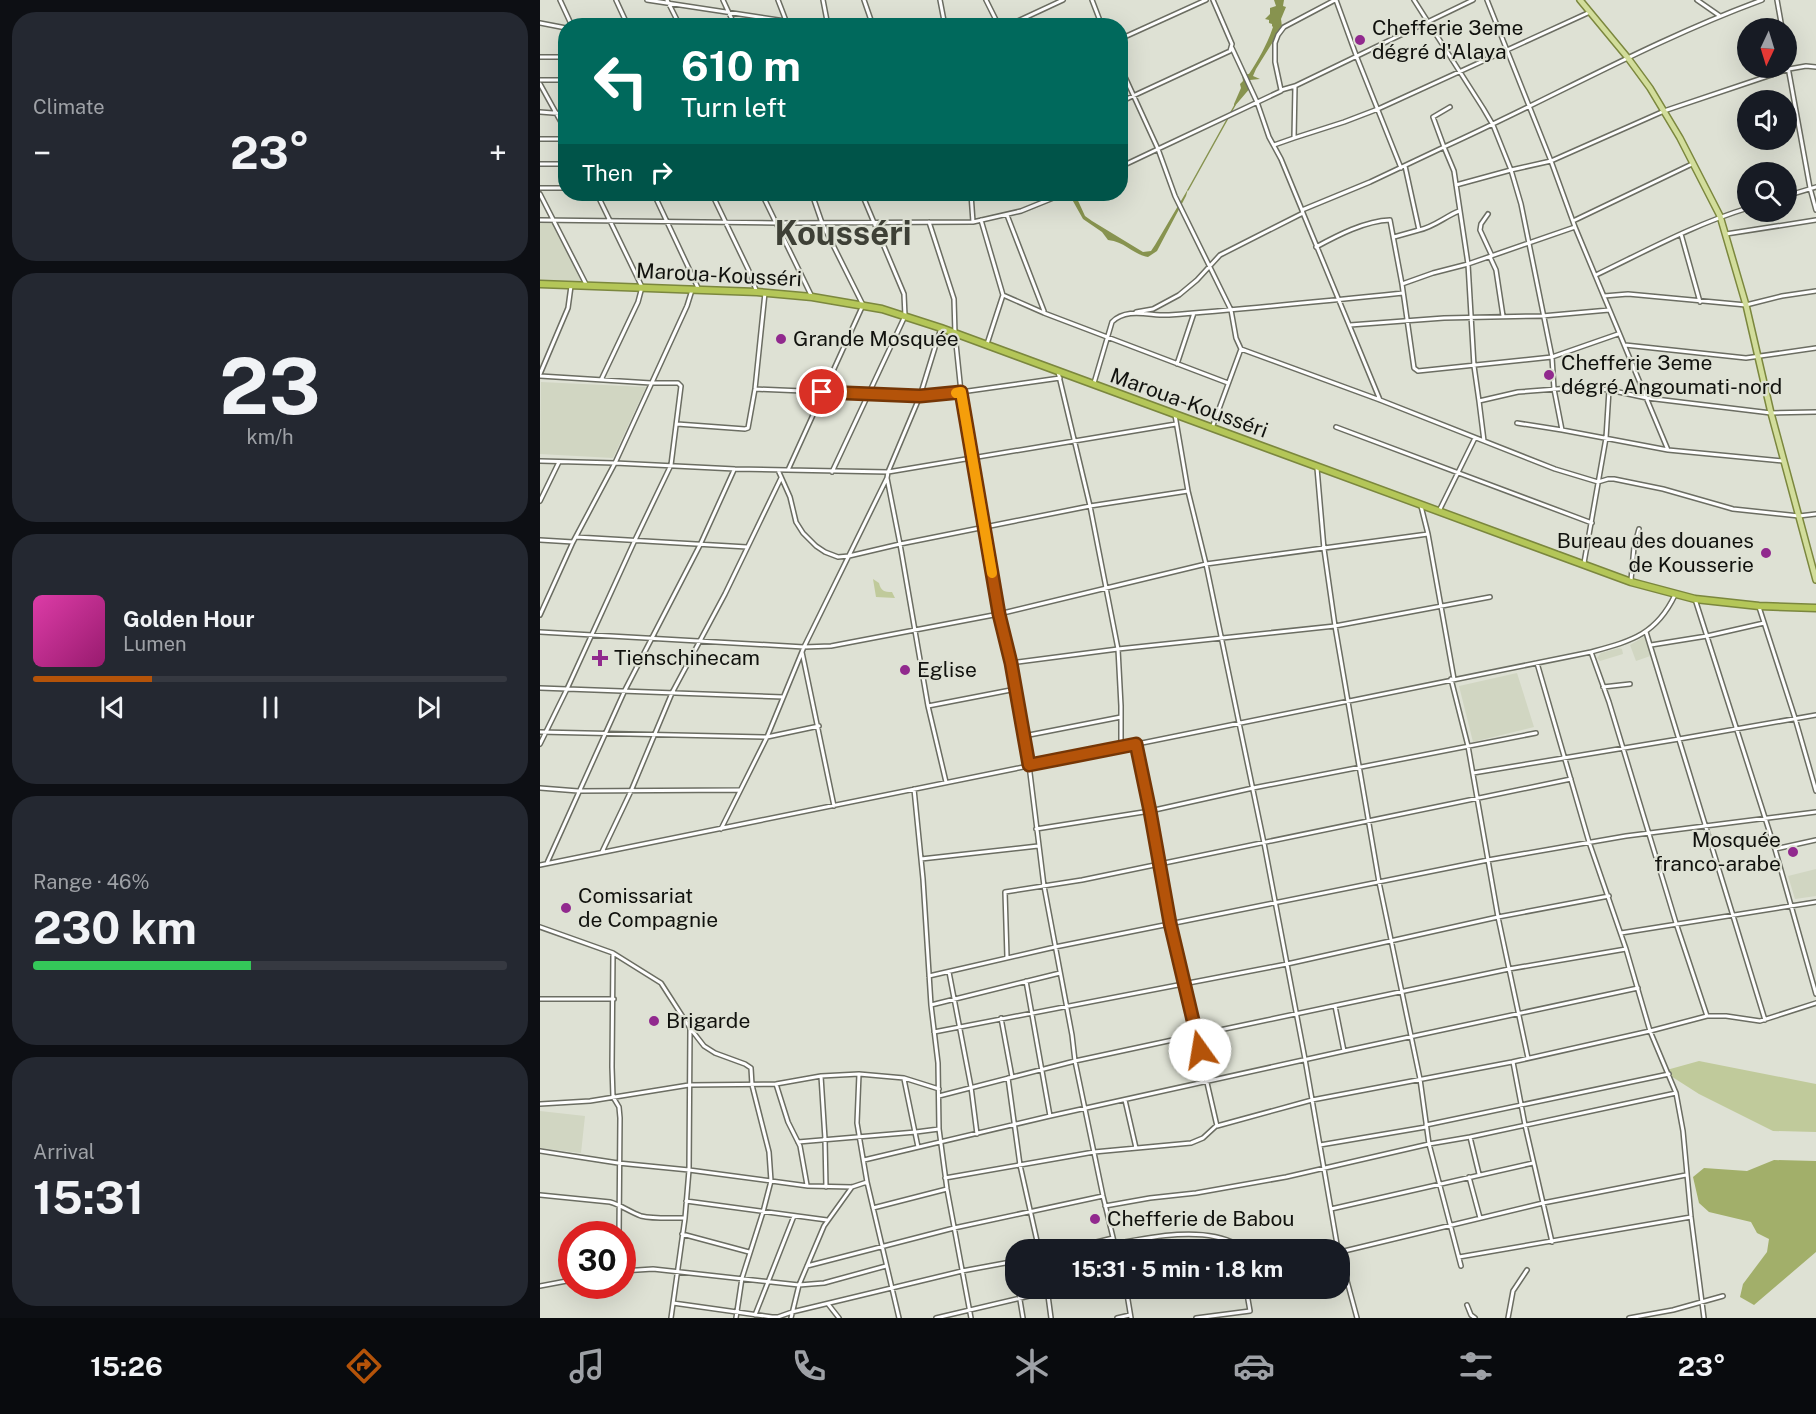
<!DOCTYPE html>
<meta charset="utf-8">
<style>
:root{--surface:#171b24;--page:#242831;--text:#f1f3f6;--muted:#9ea1a6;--line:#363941;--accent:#b45309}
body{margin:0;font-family:"Public Sans",sans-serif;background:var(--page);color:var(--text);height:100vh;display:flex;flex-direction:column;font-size:22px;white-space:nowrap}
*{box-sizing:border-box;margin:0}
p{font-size:20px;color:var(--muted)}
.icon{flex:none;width:33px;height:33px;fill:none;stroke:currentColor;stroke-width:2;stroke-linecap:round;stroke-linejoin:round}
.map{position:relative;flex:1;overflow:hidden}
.details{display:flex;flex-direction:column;gap:12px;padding:12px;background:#0d0f14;width:540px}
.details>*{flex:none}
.banner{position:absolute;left:18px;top:18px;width:570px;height:183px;border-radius:24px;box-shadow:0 6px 24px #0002;background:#00695c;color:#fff;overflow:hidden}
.needle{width:39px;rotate:184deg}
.buttons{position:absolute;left:1197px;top:18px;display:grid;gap:12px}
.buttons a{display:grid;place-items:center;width:60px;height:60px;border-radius:50%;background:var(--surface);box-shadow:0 6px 24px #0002;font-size:30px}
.speed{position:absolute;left:18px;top:1221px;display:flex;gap:12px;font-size:30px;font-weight:700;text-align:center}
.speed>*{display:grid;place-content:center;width:78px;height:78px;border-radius:50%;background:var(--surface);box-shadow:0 6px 24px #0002;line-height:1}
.speed .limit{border:9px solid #d22;background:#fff;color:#111}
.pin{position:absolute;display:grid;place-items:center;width:51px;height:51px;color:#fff;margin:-26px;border:3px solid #fff;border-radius:50%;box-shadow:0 2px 6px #0007}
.me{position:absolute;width:66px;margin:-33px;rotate:347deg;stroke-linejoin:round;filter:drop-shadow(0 0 4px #0008)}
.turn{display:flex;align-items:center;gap:21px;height:126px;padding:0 24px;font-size:27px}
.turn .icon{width:78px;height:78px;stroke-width:2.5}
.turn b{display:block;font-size:42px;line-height:51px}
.then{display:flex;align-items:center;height:57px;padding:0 24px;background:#0003;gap:12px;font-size:22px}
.big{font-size:45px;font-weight:700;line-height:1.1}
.details .tile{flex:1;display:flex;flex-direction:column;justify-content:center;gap:9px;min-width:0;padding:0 21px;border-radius:24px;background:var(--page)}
.details .dial{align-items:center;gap:0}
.dial b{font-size:78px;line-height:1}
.song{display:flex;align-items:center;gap:18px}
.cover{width:72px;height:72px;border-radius:9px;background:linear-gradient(135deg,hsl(320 70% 55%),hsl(320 70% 35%))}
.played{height:6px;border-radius:3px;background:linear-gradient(90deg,var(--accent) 25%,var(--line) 25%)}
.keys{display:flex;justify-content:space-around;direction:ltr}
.heat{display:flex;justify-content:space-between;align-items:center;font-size:33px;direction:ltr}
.charge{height:9px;border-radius:4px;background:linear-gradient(90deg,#34c759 46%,var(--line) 0)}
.trip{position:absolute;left:465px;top:1239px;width:345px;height:60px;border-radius:24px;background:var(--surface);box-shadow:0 6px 24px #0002;font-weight:700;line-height:60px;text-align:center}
.tabs{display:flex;height:96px;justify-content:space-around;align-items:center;background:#090b0e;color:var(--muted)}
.tabs .icon{width:42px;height:42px}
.tabs .active{color:var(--accent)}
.tabs b{font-size:27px;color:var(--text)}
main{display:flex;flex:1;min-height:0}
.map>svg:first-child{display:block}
.built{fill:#d1d6c2}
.green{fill:#c0ca9b}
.forest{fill:#a2af6a}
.water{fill:#87934f}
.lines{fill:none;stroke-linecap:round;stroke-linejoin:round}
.stream{stroke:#87934f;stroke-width:1.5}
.street-casing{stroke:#6b6d62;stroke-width:6}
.primary-casing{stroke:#7b873e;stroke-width:8}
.highway-casing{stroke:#7b873e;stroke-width:9}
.street{stroke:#fff;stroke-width:3}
.primary{stroke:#d2dd9b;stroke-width:5}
.highway{stroke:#b4c658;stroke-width:6}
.route-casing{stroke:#753606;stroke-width:15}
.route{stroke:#b45309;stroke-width:10}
.slow{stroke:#f59e0b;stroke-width:10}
.poi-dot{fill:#91298e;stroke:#dee1d4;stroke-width:2}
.labels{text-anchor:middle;stroke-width:4.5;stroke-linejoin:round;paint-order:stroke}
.poi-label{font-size:21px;fill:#11120e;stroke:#dee1d4;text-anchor:start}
.street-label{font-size:21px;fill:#11120e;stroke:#dee1d4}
.town-label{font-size:33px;font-weight:bold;fill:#3e4036;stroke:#dee1d4}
</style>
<main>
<section class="details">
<div class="tile"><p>Climate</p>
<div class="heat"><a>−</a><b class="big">23°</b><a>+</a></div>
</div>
<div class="tile dial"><b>23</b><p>km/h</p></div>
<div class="tile">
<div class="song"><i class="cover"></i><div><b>Golden Hour</b><p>Lumen</p></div></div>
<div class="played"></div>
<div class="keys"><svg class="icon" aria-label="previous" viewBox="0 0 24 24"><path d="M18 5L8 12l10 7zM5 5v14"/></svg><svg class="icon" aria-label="pause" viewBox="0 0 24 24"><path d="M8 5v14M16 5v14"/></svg><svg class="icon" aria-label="next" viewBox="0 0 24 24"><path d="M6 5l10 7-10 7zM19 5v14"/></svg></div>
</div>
<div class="tile"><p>Range · 46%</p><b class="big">230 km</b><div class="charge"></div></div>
<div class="tile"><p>Arrival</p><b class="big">15:31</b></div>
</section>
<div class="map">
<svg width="1276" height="1318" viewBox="0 0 1276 1318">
<rect width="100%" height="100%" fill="#dee1d4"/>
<!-- built -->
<path class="built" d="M0 221H14L46 284 0 282Z
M1 382 106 387 73 458 0 454Z
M1107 635 1113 655 1096 661 1090 645Z
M1079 648 1082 649 1083 654 1060 661 1057 658 1061 653Z
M977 673 994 727 933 742 919 686Z
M1276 869V896L1255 899 1248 876Z
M0 1111 45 1116 41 1153 0 1148Z"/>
<!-- green -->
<path class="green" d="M333 579 339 583C341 591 344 592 352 592L355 598 336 597Z
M1159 1061 1276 1084V1132L1233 1131 1159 1094 1123 1071Z"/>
<!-- forest -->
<path class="forest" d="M1234 1160 1276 1161V1252L1214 1305 1200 1297 1203 1284 1227 1252 1229 1239 1217 1233 1211 1222 1169 1212 1159 1203 1153 1177 1164 1168 1207 1171Z"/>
<!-- water -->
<path class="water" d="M734 0H744L743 6 746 7 741 19 742 27 716 69 713 76 720 79 710 80 711 87 694 107V104L701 88 700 84 703 81 702 75 709 74C719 59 728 42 733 27L732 26V24L729 23V20L725 19 730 14V8L736 6Z
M648 189 646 196 617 251 608 257C592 254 586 242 568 240L562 232 543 219 529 194H535L545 216 552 221 603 252 611 251 615 245Z"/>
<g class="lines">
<!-- stream -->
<path class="stream" d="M690 114 695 105
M648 190 688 118"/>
<!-- street casing -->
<g class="street-casing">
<path id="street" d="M20 0 32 26
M76 0 88 26
M107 0 278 26
M127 0 140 26
M183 0 195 26
M238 0 248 26
M283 0 288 26
M324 0 333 26
M400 0 405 26
M446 0 459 26
M552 0 562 26
M795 0 744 27 738 35 735 43V62L741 90 755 86 933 0
M796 0 816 55 861 168
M874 0 943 108 953 125 971 170 981 204 1012 357 1014 389 1022 430 1128 450 1243 461
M947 0 1011 161 1035 227 1128 450
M1157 0 1180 16
M1222 0C1113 40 1010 99 904 147L914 171 928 264 934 366 939 401 978 392 1043 387 1069 390 1107 398 1231 413 1276 412
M1237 0 1242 28
M0 23 26 28
M467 26 523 0
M580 39 666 0
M692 48 717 102 729 137 741 159 762 210
M1246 56 1270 188 1276 210
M0 57H26
M580 66 618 149 741 91
M0 80H26
M0 84 26 131
M755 86 754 138 804 122 838 109 1050 12
M580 102 690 51 692 44 673 0
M0 112 26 114
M0 139H26
M734 145 754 138
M0 164H26
M865 166 879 230C894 227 906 216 919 211
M580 167 618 149 635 196 691 310 696 338 701 349 840 400 1015 469 1058 482 1068 479H1074L1123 489 1193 509 1259 516 1276 514
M916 185 971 170 1011 161 1124 111 1249 69 1266 66 1276 67
M0 188H26
M0 194 47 286
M57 194 102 287 98 302 61 380
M114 194 159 290
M172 194 209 271 216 290
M222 194 272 297
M431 194 433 222
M1246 196 1276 187
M763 213 840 400
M948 214 941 224 940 230 952 256
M467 215 504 311
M0 220 237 223 433 222 481 211 523 194
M441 220 463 295 447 344
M1033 221 1152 164
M389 222 414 299 415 334 421 392 459 614 471 663 489 765 504 886 532 1035 535 1061 563 1196 576 1250
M1035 227 928 264 893 273 862 284 874 368 878 371 1012 357 1078 334
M1141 234 1160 302
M1186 234 1276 220
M854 237 879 230
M776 247C798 235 825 221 850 220L862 284
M950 257 956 270 963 316
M1056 275C1106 251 1155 224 1208 208
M463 295 504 313 688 383
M1064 296 1088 294 1206 305 1242 296 1276 291
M596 312 613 309 639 295 657 280 680 255 763 213 762 210 830 182 904 147 893 117 910 107
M810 325 904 318 1002 316 1069 310
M401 328 380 396 348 472 347 478 360 544 388 706 406 782
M1085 345 1206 358 1276 348
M637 364 654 313
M518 372 550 506 578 649 581 706V746
M0 374 28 308 31 286
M0 376 111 383H138L141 386 131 465 95 540 27 689 0 688
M554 383 572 322C587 307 610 316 629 315 707 309 785 301 863 293
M215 389 380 396 421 392 520 378
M939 401 944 441
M635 415 648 491 666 564 724 843 765 1059 798 1250
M977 423 1022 430
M137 424 205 429 208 428 215 389 225 293
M796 427 1052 523
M672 428 701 349
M0 461 75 463 195 469 348 472 636 424
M777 468 784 549 795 626 839 882 880 1079 889 1144 921 1266
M238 470 250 497 256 522 263 533 276 546 285 552 298 557 309 556 360 544 550 506 648 491
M248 470 323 305 282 223 272 194
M292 472 365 316 364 294 322 194
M0 501 19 462
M881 506 888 534 914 679
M899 511 935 438
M36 537 207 547
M0 540 33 542
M1044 563 1066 438 1069 390
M1091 580 1094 547 1099 529
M1155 599 1235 849 1276 994
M1219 607 1255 718 1276 791
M0 615 33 542 75 463 147 306 152 290
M0 632 264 647 291 646 459 614 666 564 888 534
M1106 632 1225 1020
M1111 645 1167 636 1224 623
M262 652 294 806
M1051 652 1069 702 1136 923 1167 1016
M471 663 578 649 795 626 950 597
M997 663 1049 842 1086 949 1110 1031 1136 1093 1143 1131 1151 1217 1164 1318
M911 679 928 746 958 917 988 1058
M1063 687 1090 684
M388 706 476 689
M0 732 227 737 279 726
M484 736 581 717
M0 744 27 689 243 697
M933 773 1139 739 1276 715
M0 788 38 791 199 790
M374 789 383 879 391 1005 398 1063 399 1129 407 1189 431 1318
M181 829 227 737 264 647 347 478
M496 829 610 811 713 788 996 733
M1235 849 1276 840
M62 852 91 791 132 693 185 594 241 478
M381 859 498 846
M7 863 85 690 160 545 194 470
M0 865 1051 652C1091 641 1116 635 1135 595
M0 927 73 953
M1081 933 1276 902
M1086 949 969 969 656 1035 677 1126 772 1100 972 1062 1110 1031 1167 1016H1186L1220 1021 1276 1003
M467 957 465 892 542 880 1031 779
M409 972 431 1087 437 1134
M389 976 515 947 948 860 1086 836 1276 812
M486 981 510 1116
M0 999H74
M391 1005 520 973
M795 1006 804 1051
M461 1018 472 1077
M394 1032 747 964 958 917 1069 896
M973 1062 985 1125 1012 1242
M468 1078 480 1165 499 1250
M364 1079 378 1147
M236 1084 248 1122 260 1146 267 1185
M399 1096 535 1061 656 1035 630 923 610 811 596 744
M585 1100 596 1148
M0 1104 50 1101 149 1085 236 1084 281 1076
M886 1125 1129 1074
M930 1137 939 1174
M258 1142 376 1132 399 1129
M780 1145 886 1127
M0 1151 78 1163 149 1170 268 1186 312 1187 327 1182
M324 1160 510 1116 804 1051 1098 988
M929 1177 940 1218
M405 1178 554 1152 651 1143 663 1138 676 1126
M286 1187 285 1139 281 1076 319 1074
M0 1195 70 1202C81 1205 90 1212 101 1216 114 1219 130 1218 144 1218
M146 1201 287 1220
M565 1206 610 1198 656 1193 746 1177 889 1144 930 1137 1136 1093
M333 1208 407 1189
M791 1209 993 1163
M79 1234 80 1118 79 1107 73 1097 72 1067 73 953 121 983 150 1028 164 1046 175 1053 205 1064 211 1068 212 1085 229 1152 231 1181 223 1212 202 1278 196 1318
M142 1234 209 1252
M575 1244C610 1237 663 1226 696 1244L699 1250
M524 1250 573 1238
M800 1252 1003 1203 1146 1175
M800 1255 817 1318
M919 1257 1151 1217
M472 1262 476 1279
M267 1266 414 1228 563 1196
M82 1271 113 1269 259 1285 284 1283 346 1266
M0 1286 32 1280
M478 1288 483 1318
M507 1288 511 1318
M586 1288 591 1318
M133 1303 232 1317H238L252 1312 422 1271 476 1261
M288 1304 299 1318
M927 1305 931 1315 935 1318
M215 1315 254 1216
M131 1318 145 1218 149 1170 150 1030
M251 1318 259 1285 284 1226 312 1187
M359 1318 327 1182 317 1123 319 1074 364 1078 399 1089
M396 1318 523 1288
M577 1318 590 1315
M656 1318 710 1311 706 1288
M968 1318 973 1291 987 1270
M1089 1318 1133 1310 1183 1296"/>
</g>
<!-- primary casing -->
<g class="primary-casing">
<path id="primary" d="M1040 0 1088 58 1110 88 1140 138 1180 216 1206 305 1231 413 1276 580"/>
</g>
<!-- highway casing -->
<g class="highway-casing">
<path id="highway" d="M0 284 217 292 272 297 342 309 401 328 1091 582 1155 599 1219 606 1276 608"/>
</g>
<!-- street -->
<use href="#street" class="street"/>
<!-- primary -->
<use href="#primary" class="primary"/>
<!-- highway -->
<use href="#highway" class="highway"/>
</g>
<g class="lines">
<!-- route casing -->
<g class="route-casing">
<path id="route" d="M282 392 380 396 421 392 459 614 471 663 489 765 596 744 610 811 630 923 660 1050"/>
</g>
<!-- route -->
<use href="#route" class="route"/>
<!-- slow -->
<path class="slow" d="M416 393 421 392 452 573"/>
</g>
<!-- markers -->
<g class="poi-dot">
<circle cx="820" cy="40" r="6"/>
<circle cx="241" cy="339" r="6"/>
<circle cx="1009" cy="375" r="6"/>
<circle cx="1226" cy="553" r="6"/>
<path d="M57 649h6v6h6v6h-6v6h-6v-6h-6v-6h6z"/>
<circle cx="365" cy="670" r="6"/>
<circle cx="1253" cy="852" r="6"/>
<circle cx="26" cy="908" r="6"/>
<circle cx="114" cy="1021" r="6"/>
<circle cx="555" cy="1219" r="6"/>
</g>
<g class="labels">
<!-- poi labels -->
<g class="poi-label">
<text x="832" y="35">Chefferie 3eme<tspan x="832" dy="24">dégré d'Alaya</tspan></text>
<text x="253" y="346">Grande Mosquée</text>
<text x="1021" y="370">Chefferie 3eme<tspan x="1021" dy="24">dégré Angoumati-nord</tspan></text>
<text x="1214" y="548" text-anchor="end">Bureau des douanes<tspan x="1214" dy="24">de Kousserie</tspan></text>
<text x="74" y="665">Tienschinecam</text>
<text x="377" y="677">Eglise</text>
<text x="1241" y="847" text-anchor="end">Mosquée<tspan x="1241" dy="24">franco-arabe</tspan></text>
<text x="38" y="903">Comissariat<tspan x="38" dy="24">de Compagnie</tspan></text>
<text x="126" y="1028">Brigarde</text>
<text x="567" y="1226">Chefferie de Babou</text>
</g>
<!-- street labels -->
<g class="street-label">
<text transform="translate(179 275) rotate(3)" y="7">Maroua-Kousséri</text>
<text transform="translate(649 403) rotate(20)" y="7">Maroua-Kousséri</text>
</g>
<!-- town labels -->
<g class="town-label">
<text x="303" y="245">Kousséri</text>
</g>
</g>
</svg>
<div class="buttons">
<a><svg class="needle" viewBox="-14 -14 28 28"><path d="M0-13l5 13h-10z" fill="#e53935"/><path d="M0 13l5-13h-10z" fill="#9ea1a6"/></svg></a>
<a><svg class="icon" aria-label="sound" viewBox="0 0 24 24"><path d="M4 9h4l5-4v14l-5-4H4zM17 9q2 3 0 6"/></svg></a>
<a><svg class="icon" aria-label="search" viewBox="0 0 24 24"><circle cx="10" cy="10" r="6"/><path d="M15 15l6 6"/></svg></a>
</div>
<div class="speed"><div class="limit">30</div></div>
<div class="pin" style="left:282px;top:392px;background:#d93025"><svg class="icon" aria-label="arrive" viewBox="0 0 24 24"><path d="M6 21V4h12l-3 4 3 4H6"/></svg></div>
<svg class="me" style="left:660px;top:1050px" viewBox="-20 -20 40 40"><circle r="19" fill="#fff"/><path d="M0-13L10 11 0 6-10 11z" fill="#b45309"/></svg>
<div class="trip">15:31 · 5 min · 1.8 km</div>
<div class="banner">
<div class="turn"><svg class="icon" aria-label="left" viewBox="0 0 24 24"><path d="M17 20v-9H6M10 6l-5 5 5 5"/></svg><div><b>610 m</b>Turn left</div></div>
<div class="then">Then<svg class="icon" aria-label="right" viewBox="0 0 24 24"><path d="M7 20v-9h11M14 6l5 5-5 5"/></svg></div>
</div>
</div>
</main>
<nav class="tabs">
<b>15:26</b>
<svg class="icon active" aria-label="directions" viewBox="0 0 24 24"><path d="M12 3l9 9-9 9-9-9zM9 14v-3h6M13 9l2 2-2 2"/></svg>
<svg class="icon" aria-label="music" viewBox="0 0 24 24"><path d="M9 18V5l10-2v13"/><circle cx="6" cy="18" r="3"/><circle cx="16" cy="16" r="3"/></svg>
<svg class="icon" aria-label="phone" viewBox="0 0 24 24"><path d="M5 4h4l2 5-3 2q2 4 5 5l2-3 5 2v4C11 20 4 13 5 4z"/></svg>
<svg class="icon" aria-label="climate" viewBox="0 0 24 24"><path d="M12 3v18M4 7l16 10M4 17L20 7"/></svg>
<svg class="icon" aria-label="car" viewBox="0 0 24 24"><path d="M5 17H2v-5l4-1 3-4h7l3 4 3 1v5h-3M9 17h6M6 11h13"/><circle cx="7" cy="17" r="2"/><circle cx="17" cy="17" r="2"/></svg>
<svg class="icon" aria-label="filters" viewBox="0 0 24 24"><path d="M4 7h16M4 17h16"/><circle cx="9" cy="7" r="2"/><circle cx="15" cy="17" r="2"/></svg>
<b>23°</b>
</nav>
